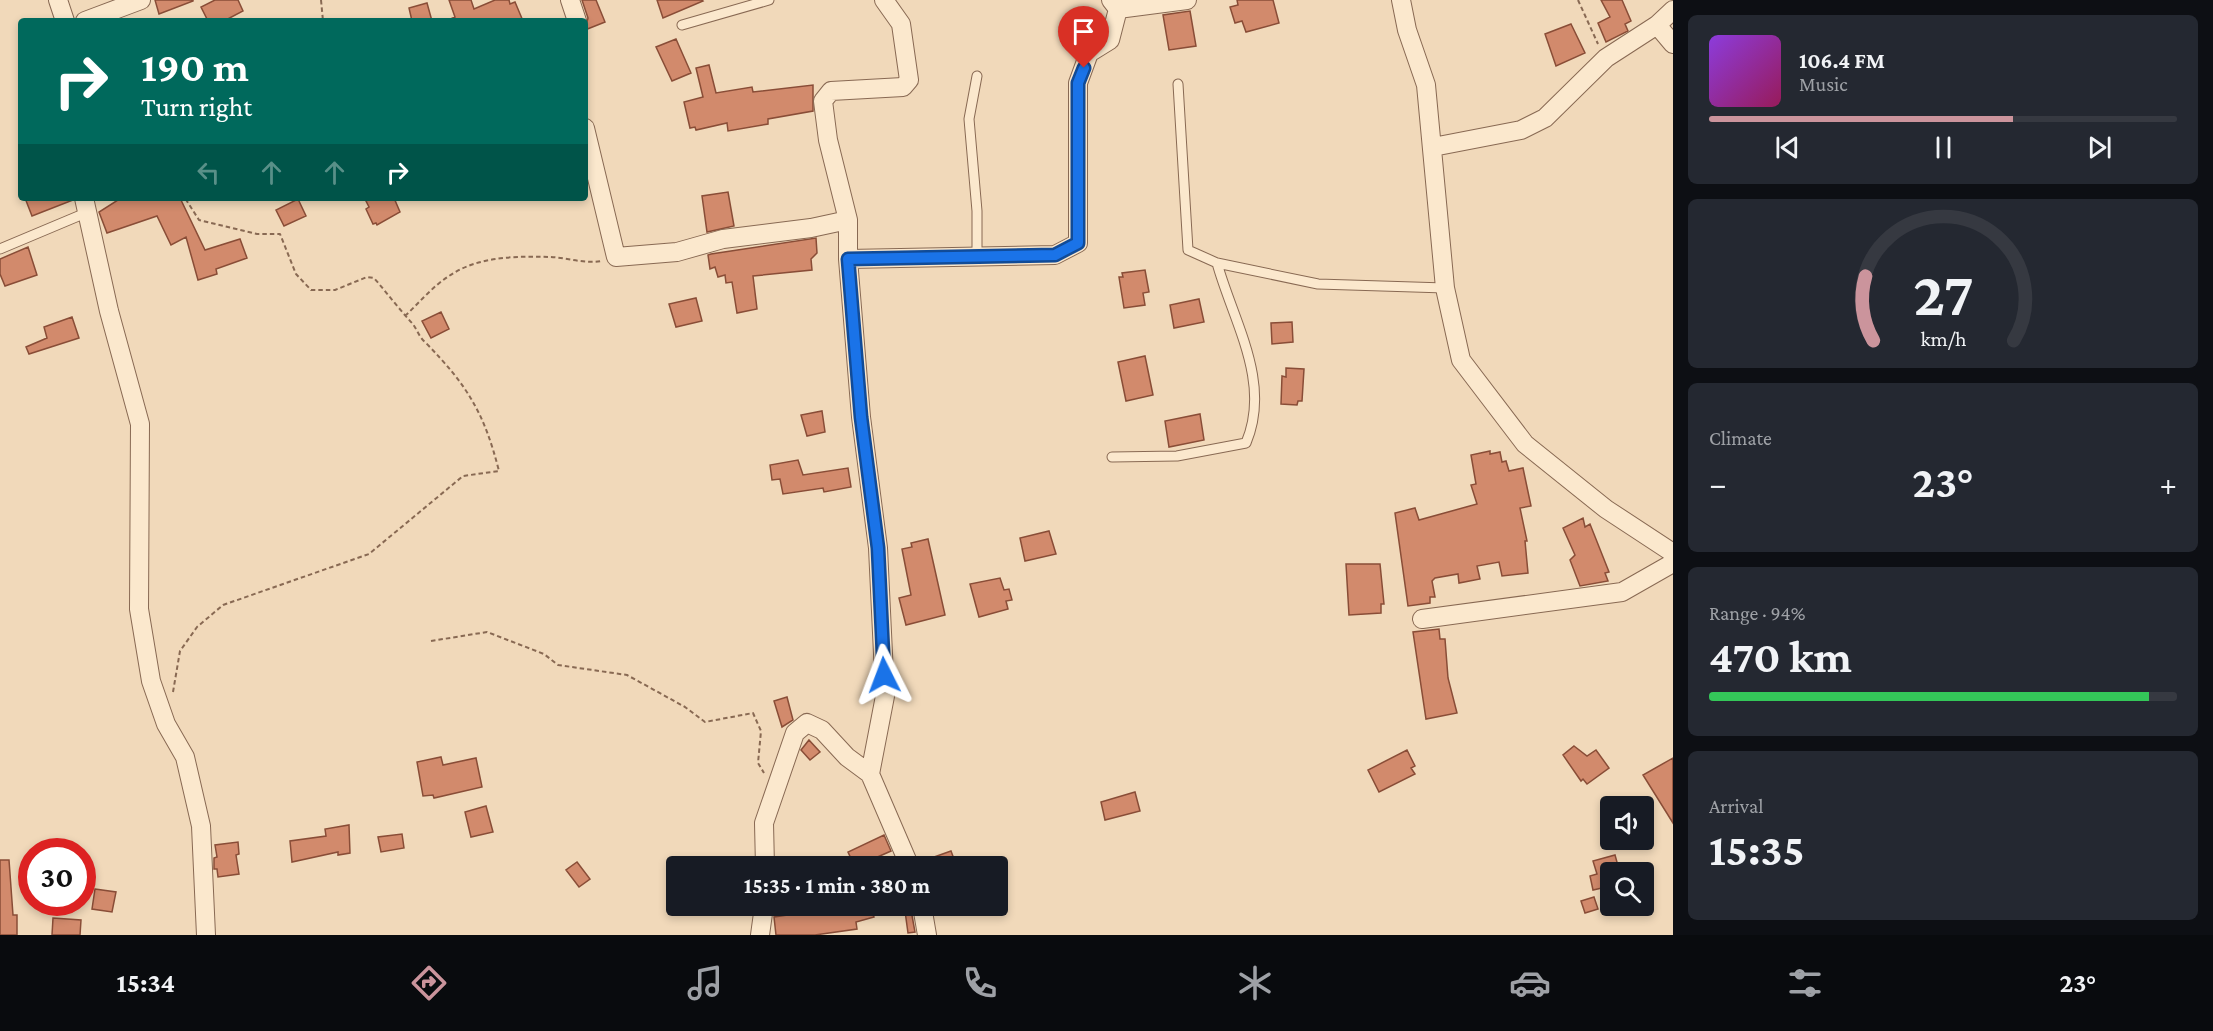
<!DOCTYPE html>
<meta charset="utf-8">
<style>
:root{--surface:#171b24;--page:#242831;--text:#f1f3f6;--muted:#9ea1a6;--line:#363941;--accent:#cb949c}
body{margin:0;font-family:"Crimson Pro",serif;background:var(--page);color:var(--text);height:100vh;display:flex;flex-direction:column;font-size:22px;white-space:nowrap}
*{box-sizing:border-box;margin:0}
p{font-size:20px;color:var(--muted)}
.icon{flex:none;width:33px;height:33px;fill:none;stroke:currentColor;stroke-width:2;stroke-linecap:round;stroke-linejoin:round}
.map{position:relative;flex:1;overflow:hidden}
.drawer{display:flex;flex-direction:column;gap:15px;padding:15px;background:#0d0f14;width:540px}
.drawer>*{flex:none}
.hud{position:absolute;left:18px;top:18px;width:570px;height:183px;border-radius:6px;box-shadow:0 3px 9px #0003;background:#00695c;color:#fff;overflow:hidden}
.controls{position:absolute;left:1600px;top:796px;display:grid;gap:12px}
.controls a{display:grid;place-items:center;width:54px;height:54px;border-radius:6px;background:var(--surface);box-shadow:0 3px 9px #0003;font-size:30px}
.speed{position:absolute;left:18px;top:838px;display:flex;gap:12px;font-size:30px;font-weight:700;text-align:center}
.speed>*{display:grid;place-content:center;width:78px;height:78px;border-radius:50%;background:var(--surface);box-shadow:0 3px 9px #0003;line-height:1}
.speed .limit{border:9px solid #d22;background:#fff;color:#111}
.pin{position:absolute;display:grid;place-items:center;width:51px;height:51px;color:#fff;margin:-62px -26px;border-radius:50% 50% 50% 0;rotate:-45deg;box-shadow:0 0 6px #0007}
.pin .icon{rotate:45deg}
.me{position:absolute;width:66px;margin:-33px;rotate:357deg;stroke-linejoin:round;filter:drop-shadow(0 0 4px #0008)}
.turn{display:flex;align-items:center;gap:21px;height:126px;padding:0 24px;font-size:27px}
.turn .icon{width:78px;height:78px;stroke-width:2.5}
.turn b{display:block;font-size:42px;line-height:51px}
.lanes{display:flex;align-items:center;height:57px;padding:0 24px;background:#0003;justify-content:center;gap:30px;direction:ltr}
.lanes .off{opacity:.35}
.big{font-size:45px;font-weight:700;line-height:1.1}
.drawer .card{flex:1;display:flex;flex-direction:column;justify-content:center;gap:9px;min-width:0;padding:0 21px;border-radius:9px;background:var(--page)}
.drawer .dial{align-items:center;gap:0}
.dial svg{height:156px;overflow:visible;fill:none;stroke:var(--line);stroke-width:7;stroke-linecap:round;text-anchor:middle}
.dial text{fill:var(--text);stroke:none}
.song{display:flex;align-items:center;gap:18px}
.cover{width:72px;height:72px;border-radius:9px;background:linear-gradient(135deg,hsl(270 70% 55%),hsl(330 70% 35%))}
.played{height:6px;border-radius:3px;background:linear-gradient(90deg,var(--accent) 65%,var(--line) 65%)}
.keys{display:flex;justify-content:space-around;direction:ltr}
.heat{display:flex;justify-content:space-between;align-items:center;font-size:33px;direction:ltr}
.charge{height:9px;border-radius:4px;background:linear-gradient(90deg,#34c759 94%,var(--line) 0)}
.trip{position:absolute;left:666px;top:856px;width:342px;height:60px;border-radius:6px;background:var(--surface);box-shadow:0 3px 9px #0003;font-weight:700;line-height:60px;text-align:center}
.tab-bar{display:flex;height:96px;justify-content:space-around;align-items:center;background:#090b0e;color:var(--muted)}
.tab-bar .icon{width:42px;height:42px}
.tab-bar .active{color:var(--accent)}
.tab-bar b{font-size:27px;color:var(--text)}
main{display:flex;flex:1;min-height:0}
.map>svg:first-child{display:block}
.building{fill:#d28a6c;stroke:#894d37;stroke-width:1.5}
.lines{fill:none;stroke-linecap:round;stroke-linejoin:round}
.lane-casing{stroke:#886953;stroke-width:11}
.street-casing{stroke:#886953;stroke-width:20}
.path{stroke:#886953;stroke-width:2;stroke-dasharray:4.5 3;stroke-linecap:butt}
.lane{stroke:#fbe8cd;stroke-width:9}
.street{stroke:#fbe8cd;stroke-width:18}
.route-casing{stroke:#114b97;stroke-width:15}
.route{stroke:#1a73e8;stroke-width:10}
</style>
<main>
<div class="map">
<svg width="1673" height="935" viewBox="0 0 1673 935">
<rect width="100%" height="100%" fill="#f1d9ba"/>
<!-- building -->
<path class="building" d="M155 0H193V1L159 14Z
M215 0H238L243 11 224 21H208L201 7Z
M449 0H471L474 9 495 0H509L510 4 515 2 523 21H446L455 17Z
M582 0H596L605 22 585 30 588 18Z
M657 0H702L703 1 663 18Z
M1237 0H1273L1279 23 1246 32 1242 21 1235 23 1230 7 1238 5Z
M1601 0H1622L1631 21 1625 24 1628 31 1606 42 1598 23 1610 17Z
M427 3 432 21H412L409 8Z
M1190 11 1196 46 1169 50 1163 15Z
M1571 24 1585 53 1556 66 1545 34Z
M676 39 691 73 672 81 656 47Z
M709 65 716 93 752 87 753 92 813 85V111L768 119V124L728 131 727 123 696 130 695 127 690 128 684 102 703 97 696 68Z
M728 192 734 226 707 232 702 196Z
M25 198H73V200L32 216Z
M121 198H180L205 250 240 239 247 258 216 269 217 274 198 280 186 237 171 245 157 216 107 233 99 212Z
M372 198H394L400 212 377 225 376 223 373 224 366 209 369 207 366 201Z
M298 199 306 216 284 226 276 210Z
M816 238 817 253 811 259 812 270 753 276 757 309 737 313 732 282 726 283 725 275 718 277 715 267 710 269 708 255 711 254Z
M28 247 37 275 5 286 0 274V259Z
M1145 270 1149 292 1143 293 1145 305 1124 308 1119 277H1123L1122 273Z
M696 298 702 321 676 327 669 304Z
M1199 299 1204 322 1174 328 1170 305Z
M441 312 449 329 431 338 422 321Z
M72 317 79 338 29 354 26 347 47 338 44 327Z
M1292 322 1293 342 1272 344 1271 323Z
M1145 356 1153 395 1126 401 1118 362Z
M1286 368 1304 369 1302 401H1298L1297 405 1281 404 1282 376 1286 377Z
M822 411 825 432 807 436 801 415Z
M1200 414 1204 440 1169 447 1165 421Z
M1490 451V454L1500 452 1502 462 1506 461 1509 471 1523 468 1531 506 1520 508 1527 541H1525L1528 573 1502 576 1499 562 1477 566 1480 579 1459 583 1458 574 1435 578 1432 581 1435 597H1430V603L1408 606 1395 513 1415 508 1419 520 1477 504 1471 485 1476 484 1471 455Z
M798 460 803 475 848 468 851 487 824 492 823 488 783 494 780 479 772 480 770 465Z
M1583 518 1585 527 1590 524 1609 572 1605 573 1608 581 1580 586 1570 560 1575 555 1563 528Z
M1049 531 1056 554 1025 561 1020 538Z
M928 539 945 615 906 625 899 598 911 595 902 549 912 547 911 543Z
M1346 564H1380L1384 604H1381V613L1349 615Z
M1000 578 1004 590 1009 589 1012 600 1006 601 1008 609 979 617 970 584Z
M1439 629 1440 639H1445L1448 678 1457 713 1426 719 1413 632Z
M787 697 793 720 782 727 774 701Z
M809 740 820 752 810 760 801 750Z
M1574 746 1587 756 1596 750 1609 768 1587 784 1583 779 1581 781 1563 755Z
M1407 750 1415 766 1411 768 1415 774 1379 792 1368 770Z
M441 757 443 765 476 758 482 787 434 798 433 795 423 796 417 762Z
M1673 758V823L1643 775Z
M1135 792 1140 811 1105 820 1101 802Z
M486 806 493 832 471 837 465 812Z
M349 825 350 853 338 855V852L292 862 290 841 326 836 325 829Z
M402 834 404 848 381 852 378 837Z
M884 835 891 851 855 867 848 852Z
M238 842 239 854 236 855 239 874 218 877 217 869H214V858L217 857 215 845Z
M951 851 957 867H921L920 862Z
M1615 855 1620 873H1611V886L1593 890 1590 876 1597 874 1593 861Z
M0 860H9L13 915H17V935H0Z
M577 862 590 879 579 887 566 870Z
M95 889 116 892 112 912 92 909Z
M1594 897 1598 909 1585 913 1581 901Z
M849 906H870L874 917 856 922 857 929 815 935H776L774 917Z
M911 910 915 932 908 933 905 911Z
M53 918 81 920 80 935H52Z"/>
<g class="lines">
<!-- lane casing -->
<g class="lane-casing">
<path id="lane" d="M682 25 769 0
M1178 84 1188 250 1217 263 1318 284 1445 288
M0 249 88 212
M977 257V211L969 119 977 76
M1112 457 1177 456 1246 443C1272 382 1233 321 1217 263"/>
</g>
<!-- street casing -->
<g class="street-casing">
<path id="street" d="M58 0 65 21
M570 0 577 21
M884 0 901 24 909 80 903 87 831 91 823 101 828 140 848 220V259L861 417 878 548 885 696 870 774 910 867
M1401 0 1407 30 1426 85 1445 288 1461 360 1525 444 1606 509 1673 553
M1118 9 1187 0
M85 21 141 0
M1657 25 1673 44
M585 128 616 257 677 252 723 239 811 228 848 220
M1433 147 1521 130 1545 118 1606 58 1657 25 1673 10
M84 198 109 311 140 424 139 609 151 681 166 724 185 757 201 826 206 935
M848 259 1055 255 1078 243V83L1089 53 1110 40 1118 9 1111 0
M1422 619 1622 592 1673 563
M765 867 764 823 795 733 807 723 822 730 847 757 870 774
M922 906 927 935
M760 935 764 906"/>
</g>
<!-- path -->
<path class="path" d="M321 0 323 21
M1578 0 1598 44
M405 316C419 303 433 286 449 276 478 256 517 256 551 257 568 258 585 264 601 261
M431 641 487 632 544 654 558 665 627 675 685 707 705 722 753 713 761 731 758 763 764 773
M173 692 180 651 197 627 223 605 369 554 463 476 499 471C484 412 467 385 425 342 419 337 417 329 412 323 399 309 387 293 374 278L367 277 335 290H311L296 274 280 234H257L199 220 185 198"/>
<!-- lane -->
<use href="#lane" class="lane"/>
<!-- street -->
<use href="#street" class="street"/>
</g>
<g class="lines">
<!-- route casing -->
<g class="route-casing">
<path id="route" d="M884 675 878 548 861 417 848 259 1055 255 1078 243V83L1084 68"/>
</g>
<!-- route -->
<use href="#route" class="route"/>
</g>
</svg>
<div class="controls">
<a><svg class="icon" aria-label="sound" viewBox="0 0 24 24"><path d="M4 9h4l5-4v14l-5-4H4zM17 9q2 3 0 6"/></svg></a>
<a><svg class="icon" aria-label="search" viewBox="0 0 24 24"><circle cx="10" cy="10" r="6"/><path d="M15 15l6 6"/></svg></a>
</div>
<div class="speed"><div class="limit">30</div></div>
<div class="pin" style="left:1084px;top:68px;background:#d93025"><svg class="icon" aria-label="arrive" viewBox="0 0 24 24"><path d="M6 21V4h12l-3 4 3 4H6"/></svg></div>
<svg class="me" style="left:884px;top:675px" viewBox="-20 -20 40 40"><path d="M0-17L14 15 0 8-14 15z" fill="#1a73e8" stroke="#fff" stroke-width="4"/></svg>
<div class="trip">15:35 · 1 min · 380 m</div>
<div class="hud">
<div class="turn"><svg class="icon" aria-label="right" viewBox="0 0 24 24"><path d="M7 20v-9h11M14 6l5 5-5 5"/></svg><div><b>190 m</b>Turn right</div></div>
<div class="lanes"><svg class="icon off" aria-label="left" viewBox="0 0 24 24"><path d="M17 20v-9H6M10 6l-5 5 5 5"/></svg><svg class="icon off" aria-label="ahead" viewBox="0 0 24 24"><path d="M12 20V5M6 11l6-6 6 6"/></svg><svg class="icon off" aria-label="ahead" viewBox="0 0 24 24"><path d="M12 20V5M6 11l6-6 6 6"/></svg><svg class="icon" aria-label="right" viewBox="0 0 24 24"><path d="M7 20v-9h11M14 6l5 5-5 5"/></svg></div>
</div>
</div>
<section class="drawer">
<div class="card">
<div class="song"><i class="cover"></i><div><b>106.4 FM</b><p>Music</p></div></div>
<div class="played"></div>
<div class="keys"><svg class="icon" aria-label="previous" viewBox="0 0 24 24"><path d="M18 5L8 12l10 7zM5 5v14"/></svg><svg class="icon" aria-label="pause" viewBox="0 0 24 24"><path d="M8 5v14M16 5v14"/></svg><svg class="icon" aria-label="next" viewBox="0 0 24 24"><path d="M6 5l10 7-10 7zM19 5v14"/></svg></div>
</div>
<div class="card dial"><svg viewBox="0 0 100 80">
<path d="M14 69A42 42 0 1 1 86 69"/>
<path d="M14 69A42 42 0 0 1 10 36" stroke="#cb949c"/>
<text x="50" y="56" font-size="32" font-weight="700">27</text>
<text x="50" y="72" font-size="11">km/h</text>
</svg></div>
<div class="card"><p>Climate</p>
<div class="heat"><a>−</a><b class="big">23°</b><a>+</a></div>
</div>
<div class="card"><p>Range · 94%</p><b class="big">470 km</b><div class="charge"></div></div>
<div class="card"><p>Arrival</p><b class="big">15:35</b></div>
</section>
</main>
<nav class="tab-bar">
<b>15:34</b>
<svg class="icon active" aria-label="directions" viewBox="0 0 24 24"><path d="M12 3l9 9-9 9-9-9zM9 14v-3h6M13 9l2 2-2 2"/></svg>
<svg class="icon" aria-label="music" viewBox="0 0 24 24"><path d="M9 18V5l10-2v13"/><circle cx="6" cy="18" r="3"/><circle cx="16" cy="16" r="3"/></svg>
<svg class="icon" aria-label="phone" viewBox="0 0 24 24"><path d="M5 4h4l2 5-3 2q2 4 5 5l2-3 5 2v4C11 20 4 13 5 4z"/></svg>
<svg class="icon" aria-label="climate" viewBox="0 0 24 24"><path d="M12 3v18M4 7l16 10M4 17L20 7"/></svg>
<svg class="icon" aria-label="car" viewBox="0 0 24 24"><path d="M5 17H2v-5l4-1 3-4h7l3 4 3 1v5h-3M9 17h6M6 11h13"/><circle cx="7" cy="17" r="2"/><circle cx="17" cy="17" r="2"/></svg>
<svg class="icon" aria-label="filters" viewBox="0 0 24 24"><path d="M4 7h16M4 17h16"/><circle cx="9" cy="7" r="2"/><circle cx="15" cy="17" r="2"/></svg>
<b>23°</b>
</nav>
